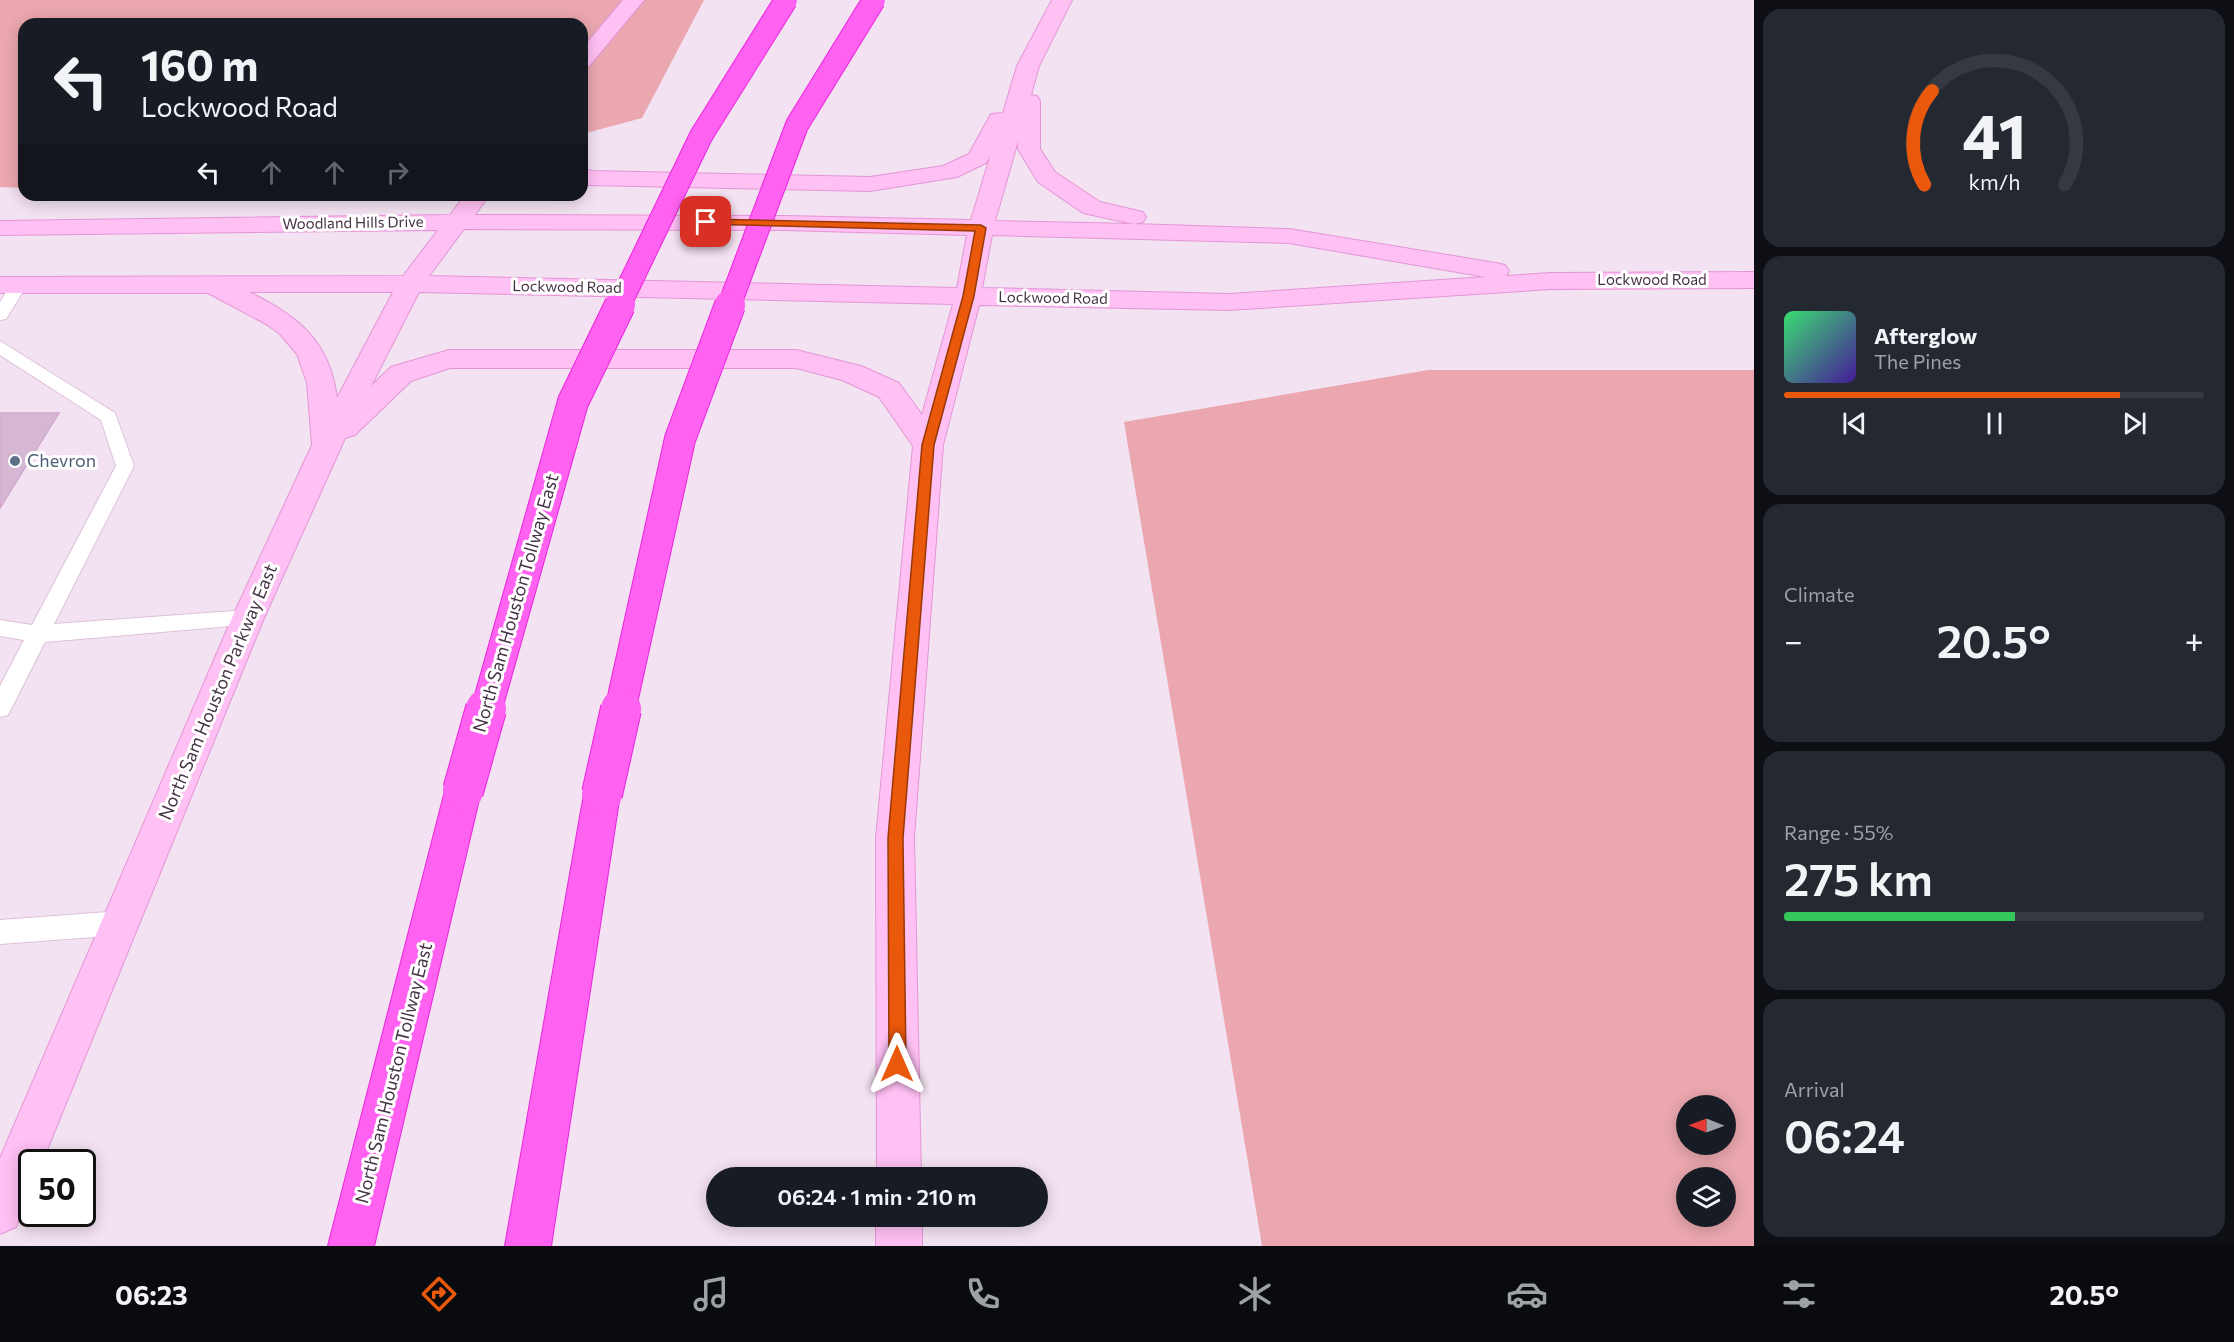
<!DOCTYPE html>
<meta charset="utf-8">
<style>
:root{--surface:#171b24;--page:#242831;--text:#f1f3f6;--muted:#9ea1a6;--line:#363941;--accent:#ea580c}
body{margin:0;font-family:Commissioner,sans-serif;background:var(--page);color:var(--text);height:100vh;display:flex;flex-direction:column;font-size:22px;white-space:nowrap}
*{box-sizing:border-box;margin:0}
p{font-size:20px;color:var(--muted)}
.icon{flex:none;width:33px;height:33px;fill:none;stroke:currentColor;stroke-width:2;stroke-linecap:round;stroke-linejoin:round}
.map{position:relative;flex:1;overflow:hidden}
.panel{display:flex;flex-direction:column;gap:9px;padding:9px;background:#0d0f14;width:480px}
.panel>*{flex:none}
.top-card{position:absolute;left:18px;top:18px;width:570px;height:183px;border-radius:18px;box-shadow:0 3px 15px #0003;background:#171b24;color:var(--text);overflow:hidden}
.needle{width:39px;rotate:271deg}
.tools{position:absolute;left:1676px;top:1095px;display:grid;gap:12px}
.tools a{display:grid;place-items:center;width:60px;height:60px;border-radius:50%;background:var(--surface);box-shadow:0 3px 15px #0003;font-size:30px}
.speed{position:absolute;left:18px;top:1149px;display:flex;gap:12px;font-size:30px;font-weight:700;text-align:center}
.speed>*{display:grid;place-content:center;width:78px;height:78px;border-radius:50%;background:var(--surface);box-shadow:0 3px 15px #0003;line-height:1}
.speed .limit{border:3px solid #111;border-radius:9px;background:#fff;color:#111}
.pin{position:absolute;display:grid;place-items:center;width:51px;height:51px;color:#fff;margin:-26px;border-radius:12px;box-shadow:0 3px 9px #0006}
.me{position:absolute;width:66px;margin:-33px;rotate:0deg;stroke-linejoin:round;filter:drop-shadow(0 0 4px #0008)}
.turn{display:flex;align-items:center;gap:21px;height:126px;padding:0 24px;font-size:27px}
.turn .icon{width:78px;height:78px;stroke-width:2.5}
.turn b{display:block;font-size:42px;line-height:51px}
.lanes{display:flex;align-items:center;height:57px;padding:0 24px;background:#0003;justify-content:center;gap:30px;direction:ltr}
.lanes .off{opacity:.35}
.big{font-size:45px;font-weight:600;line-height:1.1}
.panel .widget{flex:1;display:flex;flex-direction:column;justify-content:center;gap:9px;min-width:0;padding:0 21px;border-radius:18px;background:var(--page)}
.panel .dial{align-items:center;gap:0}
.dial svg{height:156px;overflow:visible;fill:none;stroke:var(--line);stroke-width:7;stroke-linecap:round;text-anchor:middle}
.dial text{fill:var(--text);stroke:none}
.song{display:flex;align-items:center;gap:18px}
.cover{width:72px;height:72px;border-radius:9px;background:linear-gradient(135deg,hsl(140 70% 55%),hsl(260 70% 35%))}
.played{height:6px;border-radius:3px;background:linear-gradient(90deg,var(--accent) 80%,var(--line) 80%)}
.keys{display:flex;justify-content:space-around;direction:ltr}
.heat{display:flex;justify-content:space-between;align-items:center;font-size:33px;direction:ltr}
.charge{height:9px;border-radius:4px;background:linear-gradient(90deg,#34c759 55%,var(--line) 0)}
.trip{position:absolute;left:706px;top:1167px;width:342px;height:60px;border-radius:30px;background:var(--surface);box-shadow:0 3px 15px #0003;font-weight:600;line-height:60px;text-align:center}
.tabs{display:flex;height:96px;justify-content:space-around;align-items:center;background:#090b0e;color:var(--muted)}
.tabs .icon{width:42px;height:42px}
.tabs .selected{color:var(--accent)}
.tabs b{font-size:27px;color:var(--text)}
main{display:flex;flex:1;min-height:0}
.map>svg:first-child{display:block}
.green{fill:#eba7af;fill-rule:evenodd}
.building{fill:#d5b7d4;stroke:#d0aacf;stroke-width:1.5}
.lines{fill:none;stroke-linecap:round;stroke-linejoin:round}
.service-casing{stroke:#ddc1da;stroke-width:2}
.secondary-casing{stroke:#e396d6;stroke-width:2}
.motorway-casing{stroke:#e926dd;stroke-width:2}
.service{fill:#fff;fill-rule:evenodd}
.secondary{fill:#ffc0f3;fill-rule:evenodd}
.motorway{fill:#ff61f0;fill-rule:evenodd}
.motorway-bridge-far2-casing{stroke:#e926dd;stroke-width:24;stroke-linecap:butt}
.motorway-bridge-far1-casing{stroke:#e926dd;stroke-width:32;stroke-linecap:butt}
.motorway-bridge-casing{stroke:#e926dd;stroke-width:42;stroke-linecap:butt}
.motorway-bridge-far2{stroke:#ff61f0;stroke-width:22}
.motorway-bridge-far1{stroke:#ff61f0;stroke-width:30}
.motorway-bridge{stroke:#ff61f0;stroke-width:40}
.route{fill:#ea580c;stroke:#983908;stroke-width:1.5}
.service-dot{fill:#5c6f8a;stroke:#fff;stroke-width:2}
.labels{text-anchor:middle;stroke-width:6;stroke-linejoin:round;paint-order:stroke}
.far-street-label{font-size:15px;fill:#453244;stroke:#fff}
.service-label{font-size:18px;fill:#4e5e75;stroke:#fff;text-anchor:start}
.street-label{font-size:18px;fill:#453244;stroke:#fff}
</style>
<main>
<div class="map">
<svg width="1754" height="1246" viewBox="0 0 1754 1246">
<rect width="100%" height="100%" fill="#f3e2f1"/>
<!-- green -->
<path class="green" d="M0 0H704L642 118 582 134V24H24V188L0 187Z
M1428 370H1754V1246H1262L1124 422ZM1686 1106H1725V1144H1686ZM1686 1178H1725V1216H1686Z"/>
<!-- building -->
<path class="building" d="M0 413H59L0 508Z"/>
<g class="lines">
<!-- service casing -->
<g class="service-casing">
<path id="service" d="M19 280 25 281 27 285 6 319 0 320V302L13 281Z
M0 341 115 413 134 466 54 624 248 610 255 612 258 618 255 624 45 642 8 715 0 717V686L24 640 0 636V620L32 625 116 466 101 420 0 355Z
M121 911 130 915 134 923 130 931 121 935 0 944V920Z"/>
</g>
<!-- secondary casing -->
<g class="secondary-casing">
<path id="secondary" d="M623 0H644L589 66 582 68V49Z
M1052 0H1072L1039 66 1031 95 1037 96 1040 101V149L1055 172 1100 202 1143 212 1146 217 1143 222 1134 224 1289 229 1496 263 1505 265 1509 271 1506 276 1551 273 1754 272V288L1551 289 1229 310 979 305 943 445 914 838 921 1178H877L876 838 913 446 879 397 842 380 796 368H450L411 381 355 435 345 438 342 445 264 618 42 1162H32V1189L16 1227 0 1234V1158L232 618 312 445 307 383 297 354 279 333 266 324 208 293H0V277L403 276 438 230 0 235V221L450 215 465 195H489L475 215 785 216 971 220 990 157 986 163 957 177 870 191 586 185 582 184V168L592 171 870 177 943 166 969 154 991 114 1003 113 1017 66ZM1018 141V149L1038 182 1083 213 1134 224 995 221ZM464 229 785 230 967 235 957 288 429 276ZM992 235 1289 243 1486 277 1229 294 982 288ZM249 292H393L337 398C330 341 298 316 249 292ZM419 292 953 304 922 415 899 383 861 366 796 350H449L391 367 371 386Z
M876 1216H922V1246H876Z"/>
</g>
<!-- motorway casing -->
<g class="motorway-casing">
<path id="motorway" d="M463 775 476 780 481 791 374 1246H328L445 791 450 780Z
M602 778 615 783 620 794 551 1246H505L584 794 589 783Z"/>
</g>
<!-- service -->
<use href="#service" class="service"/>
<!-- secondary -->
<use href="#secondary" class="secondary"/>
<!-- motorway -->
<use href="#motorway" class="motorway"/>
<!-- motorway-bridge-far2 casing -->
<g class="motorway-bridge-far2-casing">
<path id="motorway-bridge-far2" d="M619 306 701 136 786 0
M729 306 797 125 874 0"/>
</g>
<!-- motorway-bridge-far1 casing -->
<g class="motorway-bridge-far1-casing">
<path id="motorway-bridge-far1" d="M486 711 573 402 620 305
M620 711 680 439 730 305"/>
</g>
<!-- motorway-bridge casing -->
<g class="motorway-bridge-casing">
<path id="motorway-bridge" d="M463 791 486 709
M602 794 621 709"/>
</g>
<!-- motorway-bridge-far2 -->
<use href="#motorway-bridge-far2" class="motorway-bridge-far2"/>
<!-- motorway-bridge-far1 -->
<use href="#motorway-bridge-far1" class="motorway-bridge-far1"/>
<!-- motorway-bridge -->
<use href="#motorway-bridge" class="motorway-bridge"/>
</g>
<!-- route -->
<path class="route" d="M706 219 981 225 986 228 974 296 934 445 903 838 906 1064 904 1070 897 1073 891 1070 889 1064 888 838 922 445 963 296 975 231 703 224V220Z"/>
<!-- markers -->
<circle class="service-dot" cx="15" cy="461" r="6"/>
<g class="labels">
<!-- far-street labels -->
<g class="far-street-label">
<text transform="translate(353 223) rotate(-1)" y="5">Woodland Hills Drive</text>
<text x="1652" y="285">Lockwood Road</text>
<text transform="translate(567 287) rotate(1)" y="5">Lockwood Road</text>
<text transform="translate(1053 298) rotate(1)" y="5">Lockwood Road</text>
</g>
<!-- service labels -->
<g class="service-label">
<text x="27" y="467">Chevron</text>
</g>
<!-- street labels -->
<g class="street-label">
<text transform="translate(516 603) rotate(-74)" y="6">North Sam Houston Tollway East</text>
<text transform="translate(218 692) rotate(-67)" y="6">North Sam Houston Parkway East</text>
<text transform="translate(394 1073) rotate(-76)" y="6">North Sam Houston Tollway East</text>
</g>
</g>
</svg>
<div class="tools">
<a><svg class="needle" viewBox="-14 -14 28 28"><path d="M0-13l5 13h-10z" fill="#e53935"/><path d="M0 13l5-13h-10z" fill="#9ea1a6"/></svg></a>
<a><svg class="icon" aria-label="layers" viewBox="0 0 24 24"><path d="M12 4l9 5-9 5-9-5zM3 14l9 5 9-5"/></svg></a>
</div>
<div class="speed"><div class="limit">50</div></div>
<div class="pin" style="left:706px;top:222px;background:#d93025"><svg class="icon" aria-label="arrive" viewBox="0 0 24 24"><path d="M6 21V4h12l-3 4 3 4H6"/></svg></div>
<svg class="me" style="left:897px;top:1064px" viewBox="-20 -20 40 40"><path d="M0-17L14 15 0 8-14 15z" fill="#ea580c" stroke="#fff" stroke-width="4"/></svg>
<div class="trip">06:24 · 1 min · 210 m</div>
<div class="top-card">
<div class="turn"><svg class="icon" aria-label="left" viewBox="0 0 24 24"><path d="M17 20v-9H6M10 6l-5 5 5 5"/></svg><div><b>160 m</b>Lockwood Road</div></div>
<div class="lanes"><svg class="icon" aria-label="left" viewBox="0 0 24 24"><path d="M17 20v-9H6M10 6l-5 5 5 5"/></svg><svg class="icon off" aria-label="ahead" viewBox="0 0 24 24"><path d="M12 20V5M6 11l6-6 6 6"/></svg><svg class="icon off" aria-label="ahead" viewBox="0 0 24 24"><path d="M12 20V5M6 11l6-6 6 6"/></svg><svg class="icon off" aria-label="right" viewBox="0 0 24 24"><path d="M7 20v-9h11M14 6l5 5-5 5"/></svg></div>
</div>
</div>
<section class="panel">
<div class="widget dial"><svg viewBox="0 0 100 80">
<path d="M14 69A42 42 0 1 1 86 69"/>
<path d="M14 69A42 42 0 0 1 18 21" stroke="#ea580c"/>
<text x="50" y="56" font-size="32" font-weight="700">41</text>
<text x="50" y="72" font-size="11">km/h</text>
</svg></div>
<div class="widget">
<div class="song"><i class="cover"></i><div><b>Afterglow</b><p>The Pines</p></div></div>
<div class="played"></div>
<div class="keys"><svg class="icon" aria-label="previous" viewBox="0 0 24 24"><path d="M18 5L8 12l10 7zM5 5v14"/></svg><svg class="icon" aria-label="pause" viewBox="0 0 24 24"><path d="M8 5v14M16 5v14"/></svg><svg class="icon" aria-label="next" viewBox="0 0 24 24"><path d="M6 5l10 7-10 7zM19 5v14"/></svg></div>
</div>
<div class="widget"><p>Climate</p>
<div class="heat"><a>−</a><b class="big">20.5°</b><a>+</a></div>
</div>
<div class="widget"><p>Range · 55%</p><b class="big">275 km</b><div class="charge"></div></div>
<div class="widget"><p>Arrival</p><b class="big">06:24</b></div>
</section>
</main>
<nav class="tabs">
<b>06:23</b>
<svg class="icon selected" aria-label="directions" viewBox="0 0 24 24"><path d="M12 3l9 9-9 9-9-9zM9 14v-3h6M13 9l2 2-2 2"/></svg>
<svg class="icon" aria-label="music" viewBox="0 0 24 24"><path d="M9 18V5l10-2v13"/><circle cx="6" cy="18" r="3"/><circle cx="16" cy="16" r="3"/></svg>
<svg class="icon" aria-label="phone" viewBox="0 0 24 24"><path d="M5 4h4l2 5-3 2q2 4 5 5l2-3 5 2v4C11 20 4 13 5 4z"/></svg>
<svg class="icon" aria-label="climate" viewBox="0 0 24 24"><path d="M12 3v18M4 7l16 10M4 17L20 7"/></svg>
<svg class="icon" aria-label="car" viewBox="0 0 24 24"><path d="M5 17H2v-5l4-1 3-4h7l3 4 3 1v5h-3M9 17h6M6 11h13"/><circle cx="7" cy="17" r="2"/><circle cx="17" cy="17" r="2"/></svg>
<svg class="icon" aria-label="filters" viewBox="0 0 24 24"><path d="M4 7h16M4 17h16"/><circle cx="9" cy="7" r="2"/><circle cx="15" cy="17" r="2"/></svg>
<b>20.5°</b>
</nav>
